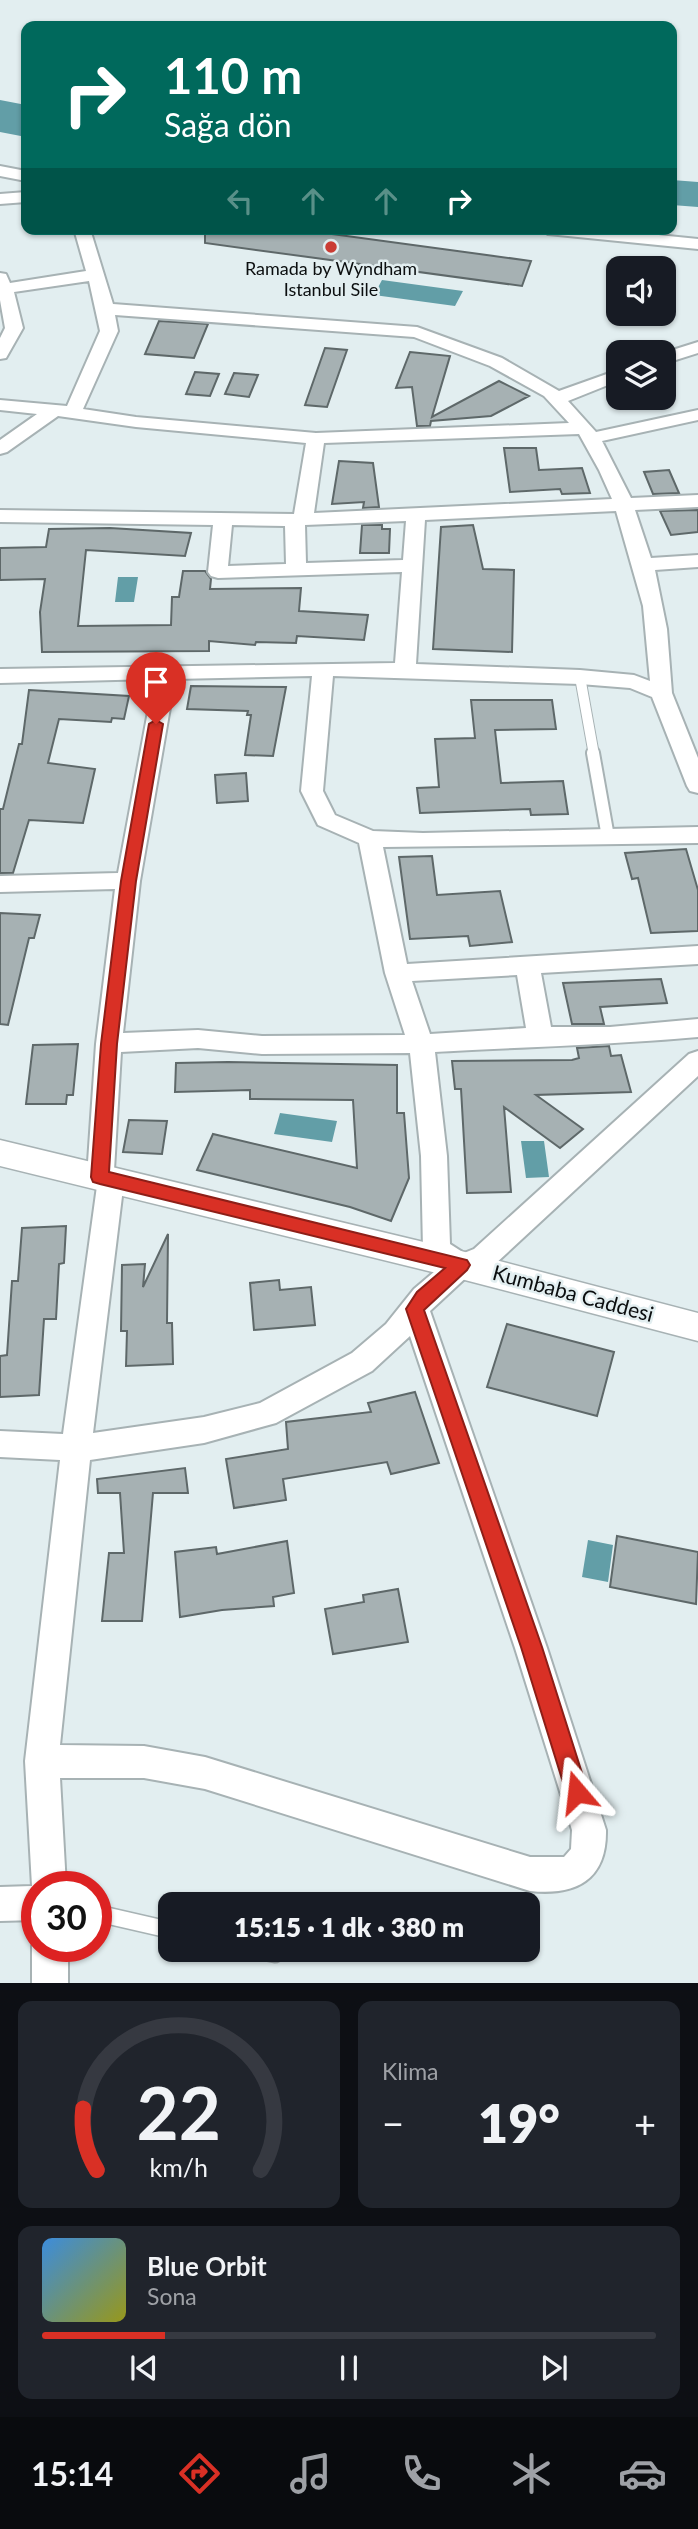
<!DOCTYPE html>
<html lang="tr">
<meta charset="utf-8">
<style>
:root{--surface:#171b24;--page:#20242c;--text:#f1f3f6;--muted:#9ea1a6;--line:#363941;--accent:#d93025}
body{margin:0;font-family:Lato,sans-serif;background:var(--page);color:var(--text);height:100vh;display:flex;flex-direction:column;font-size:26px;white-space:nowrap}
*{box-sizing:border-box;margin:0}
p{font-size:23px;color:var(--muted)}
.icon{flex:none;width:38px;height:38px;fill:none;stroke:currentColor;stroke-width:2;stroke-linecap:round;stroke-linejoin:round}
.map{position:relative;height:1983px;overflow:hidden}
.drawer{display:flex;flex-direction:column;gap:18px;padding:18px;background:#0d0f14;flex:1}
.drawer>*{flex:none}
.banner{position:absolute;left:21px;top:21px;width:656px;height:214px;border-radius:14px;box-shadow:0 2px 5px #0004;background:#00695c;color:#fff;overflow:hidden}
.buttons{position:absolute;left:606px;top:256px;display:grid;gap:14px}
.buttons a{display:grid;place-items:center;width:70px;height:70px;border-radius:14px;background:var(--surface);box-shadow:0 2px 5px #0004;font-size:35px}
.speed{position:absolute;left:21px;top:1871px;display:flex;gap:14px;font-size:35px;font-weight:700;text-align:center}
.speed>*{display:grid;place-content:center;width:91px;height:91px;border-radius:50%;background:var(--surface);box-shadow:0 2px 5px #0004;line-height:1}
.speed .limit{border:10px solid #d22;background:#fff;color:#111}
.pin{position:absolute;display:grid;place-items:center;width:60px;height:60px;color:#fff;margin:-72px -30px;border-radius:50% 50% 50% 0;rotate:-45deg;box-shadow:0 0 7px #0007}
.pin .icon{rotate:45deg}
.me{position:absolute;width:77px;margin:-38px;rotate:343deg;stroke-linejoin:round;filter:drop-shadow(0 0 5px #0008)}
.turn{display:flex;align-items:center;gap:24px;height:147px;padding:0 28px;font-size:32px}
.turn .icon{width:91px;height:91px;stroke-width:2.5}
.turn b{display:block;font-size:49px;line-height:60px}
.lanes{display:flex;align-items:center;height:66px;padding:0 28px;background:#0003;justify-content:center;gap:35px;direction:ltr}
.lanes .off{opacity:.35}
.big{font-size:52px;font-weight:800;line-height:1.1}
.drawer .widget{flex:1;display:flex;flex-direction:column;justify-content:center;gap:10px;min-width:0;padding:0 24px;border-radius:14px;background:var(--page)}
.drawer .dial{align-items:center;gap:0}
.dial svg{height:182px;overflow:visible;fill:none;stroke:var(--line);stroke-width:7;stroke-linecap:round;text-anchor:middle}
.dial text{fill:var(--text);stroke:none}
.song{display:flex;align-items:center;gap:21px}
.cover{width:84px;height:84px;border-radius:10px;background:linear-gradient(135deg,hsl(210 70% 55%),hsl(60 70% 35%))}
.played{height:7px;border-radius:4px;background:linear-gradient(90deg,var(--accent) 20%,var(--line) 20%)}
.keys{display:flex;justify-content:space-around;direction:ltr}
.heat{display:flex;justify-content:space-between;align-items:center;font-size:38px;direction:ltr}
.drawer .tiles{flex:1;display:grid;gap:18px;grid-template-columns:1fr 1fr}
.widget:last-child{grid-column:span 2}
.trip{position:absolute;left:158px;top:1892px;width:382px;height:70px;border-radius:14px;background:var(--surface);box-shadow:0 2px 5px #0004;font-weight:800;line-height:70px;text-align:center}
.menu{display:flex;height:112px;justify-content:space-around;align-items:center;background:#090b0e;color:var(--muted)}
.menu .icon{width:49px;height:49px}
.menu .selected{color:var(--accent)}
.menu b{font-size:32px;color:var(--text)}
.map>svg:first-child{display:block}
.water{fill:#629ea7}
.building{fill:#a6b1b3;stroke:#5e6869;stroke-width:2}
.lines{fill:none;stroke-linecap:round;stroke-linejoin:round}
.service-far2-casing{stroke:#a7b2b4;stroke-width:12}
.service-far1-casing{stroke:#a7b2b4;stroke-width:16}
.service-casing{stroke:#a7b2b4;stroke-width:19}
.minor-casing{stroke:#a7b2b4;stroke-width:4}
.tertiary-casing{stroke:#a7b2b4;stroke-width:3}
.service-far2{stroke:#fff;stroke-width:10}
.service-far1{stroke:#fff;stroke-width:12}
.service{stroke:#fff;stroke-width:16}
.minor{fill:#fff;fill-rule:evenodd}
.tertiary{fill:#fff;fill-rule:evenodd}
.route{fill:#d93025;stroke:#8d1f18;stroke-width:2}
.poi-dot{fill:#ca3c33;stroke:#e2eef0;stroke-width:2.5}
.labels{text-anchor:middle;stroke-width:5;stroke-linejoin:round;paint-order:stroke}
.far-poi-label{font-size:18px;fill:#0b0e0f;stroke:#e2eef0}
.street-label{font-size:21px;fill:#0b0e0f;stroke:#e2eef0}
</style>
<div class="map">
<svg width="698" height="1983" viewBox="0 0 698 1983">
<rect width="100%" height="100%" fill="#e2eef0"/>
<!-- water -->
<path class="water" d="M0 100 26 105V137L0 132Z
M672 180 698 182V207L672 205Z
M382 280 463 291 455 306 374 295Z
M118 577H138L134 602H115Z
M280 1113 337 1121 332 1142 274 1134Z
M521 1141H544L549 1177 526 1178Z
M588 1540 613 1545 608 1582 582 1577Z"/>
<!-- building -->
<path class="building" d="M205 229H295L531 261 522 286 205 243Z
M159 321 208 324 194 358 145 354Z
M325 348 347 350 327 407 305 405Z
M410 352 450 356 432 417 499 381 529 396 491 416 431 421 430 426H417L412 387 396 388Z
M195 372 219 374 210 396 186 394Z
M234 373 258 375 249 397 225 394Z
M504 448H536L539 470 582 468 590 493 562 494 560 489 510 492Z
M339 461 373 463 379 507 363 508 364 502 332 504Z
M669 470 679 493 653 494 644 472Z
M698 510V532L671 535 660 511Z
M362 525H382V529H390L389 553H360Z
M473 525 483 569 514 570 512 652 433 649 441 527Z
M110 528 191 533 185 556 86 550 78 626 171 625 172 597H179L183 571H205L211 579 210 589 301 588 299 611 368 615 364 640 297 636 296 643 256 642 255 645 209 641V651L42 652 40 612 45 579 0 580V548L46 547 49 529Z
M191 686 286 687 273 756 245 755 251 715H247L248 711 187 709Z
M29 690 129 696 124 719 112 718 111 722 59 719 48 763 95 769 83 823 29 820 13 873H0V809H3L19 744H22Z
M471 700H552L556 729 495 730 501 783 563 781 568 814 531 815 530 809 420 813 417 788 439 787 435 739 475 738Z
M246 773 248 801 217 803 215 775Z
M686 849 698 890V931L651 933 638 878 632 879 625 853Z
M432 856 437 895 500 891 512 942 470 946 468 936 410 939 399 857Z
M0 913 40 915 34 938H29L8 1025 0 1024Z
M661 979 667 1003 600 1007 604 1024H572L563 983Z
M78 1044 73 1095H67L66 1104H26L33 1045Z
M609 1046 611 1056 621 1055 631 1092 536 1095 583 1129 560 1148 504 1107 511 1192 467 1193 461 1089H455L452 1061 572 1060 579 1058 577 1048Z
M228 1062 397 1065V1113H404L409 1178 391 1221 350 1207 197 1170 213 1134 357 1168 353 1100 250 1099V1090L175 1092 176 1063Z
M129 1120 167 1121 162 1154 123 1152Z
M66 1226 64 1263 59 1264 56 1319H44L39 1395 0 1397V1356L7 1355 12 1281H18L22 1228Z
M168 1234 167 1323H172L173 1364 126 1366 127 1331H121L122 1265 145 1264 143 1287Z
M279 1280 280 1290 311 1287 315 1325 254 1330 250 1283Z
M507 1324 614 1352 597 1416 487 1387Z
M415 1392 439 1463 391 1474 387 1462 283 1479 286 1500 234 1508 226 1459 288 1449 286 1422 371 1412 368 1403Z
M185 1468 188 1493H153L142 1621H102L109 1553H124L120 1493H98L97 1479Z
M617 1536 698 1552 696 1604 610 1587Z
M287 1541 294 1593 273 1597 274 1606 222 1610 180 1617 175 1552 216 1547 217 1554Z
M398 1589 408 1642 333 1654 325 1609 364 1602 363 1595Z"/>
<g class="lines">
<!-- service-far2 casing -->
<g class="service-far2-casing">
<path id="service-far2" d="M580 677 594 755"/>
</g>
<!-- service-far1 casing -->
<g class="service-far1-casing">
<path id="service-far1" d="M593 753 608 837"/>
</g>
<!-- service casing -->
<g class="service-casing">
<path id="service" d="M96 1913 170 1930
M255 1950 275 1954"/>
</g>
<!-- minor casing -->
<g class="minor-casing">
<path id="minor" d="M0 166 26 171V181L0 176Z
M26 192V202L0 204V194Z
M74 229H90L113 304 417 327 502 358 559 391 618 370V381L568 401 596 432 698 410V420L602 441 631 498 698 495V507L635 510 651 558 698 555V567L655 570 667 629 672 693 698 758V793L690 791 687 786 652 697 630 688 580 684 333 676 323 791 335 815 373 831 423 833 698 827V843L383 847 407 964 698 946V964L541 973 551 1027H610L698 1019V1037C610 1045 523 1047 435 1052L447 1156 450 1244 464 1253 474 1249 689 1054 698 1051V1076L494 1265 471 1273 430 1311 547 1648 606 1830C607 1880 576 1896 530 1891L205 1789 144 1778H60L66 1886H37V1920L0 1921V1887L32 1886 25 1761 60 1460 0 1457V1431L63 1434 97 1186 91 1184 87 1177 96 1044 115 889 0 892V876L118 873 154 679 0 683V669L395 663 402 572 218 578 211 576 208 572 213 525 0 522V510L294 514 306 443 136 427 58 416 7 452 0 454V440L37 414 0 410V400L67 406 100 331 89 281 14 292 23 328 6 358 0 359V338L5 328 0 300V273L6 274 10 283 86 271ZM115 315 414 337 490 366 544 396 569 423 316 433 136 417 83 409 118 331ZM579 434 599 470 612 499 314 513 324 443ZM616 511 643 606 650 681 634 675 580 670 416 664 425 520ZM406 521 403 560 306 563 305 525ZM232 525 285 526 286 564 228 566ZM312 676 301 791 318 825 359 843 385 973 405 1035 262 1036 198 1030 123 1033 140 881 175 679ZM517 975 526 1028 430 1034 412 981ZM198 1048 262 1054 410 1053 421 1156 423 1249 427 1257 441 1266 414 1289 386 1324 352 1353 260 1403 204 1417 93 1433 124 1180 120 1173 114 1170 121 1052ZM410 1336 515 1648 572 1830 571 1849 564 1857H530L205 1757 144 1746 60 1745 90 1460 204 1443 276 1423 372 1371Z
M540 229H599L698 239V249L548 234Z
M698 342V353L663 364V353Z
M37 1936V1946H68V1983H32V1946Z"/>
</g>
<!-- tertiary casing -->
<g class="tertiary-casing">
<path id="tertiary" d="M0 1140 461 1251 698 1313V1341L461 1279 0 1166Z"/>
</g>
<!-- service-far2 -->
<use href="#service-far2" class="service-far2"/>
<!-- service-far1 -->
<use href="#service-far1" class="service-far1"/>
<!-- service -->
<use href="#service" class="service"/>
<!-- minor -->
<use href="#minor" class="minor"/>
<!-- tertiary -->
<use href="#tertiary" class="tertiary"/>
</g>
<!-- route -->
<path class="route" d="M156 720 163 724 136 881 117 1044 109 1172 467 1260 470 1265 467 1270 424 1310 542 1647 588 1792 585 1800 577 1803 569 1800 566 1792 521 1647 406 1309 417 1292 445 1268 100 1184 93 1182 91 1177 101 1044 121 881 149 724Z"/>
<!-- markers -->
<circle class="poi-dot" cx="331" cy="247" r="7"/>
<g class="labels">
<!-- far-poi labels -->
<g class="far-poi-label">
<text x="331" y="275">Ramada by Wyndham<tspan x="331" dy="21">Istanbul Sile</tspan></text>
</g>
<!-- street labels -->
<g class="street-label">
<text transform="translate(573 1294) rotate(15)" y="7">Kumbaba Caddesi</text>
</g>
</g>
</svg>
<div class="buttons">
<a><svg class="icon" aria-label="sound" viewBox="0 0 24 24"><path d="M4 9h4l5-4v14l-5-4H4zM17 9q2 3 0 6"/></svg></a>
<a><svg class="icon" aria-label="layers" viewBox="0 0 24 24"><path d="M12 4l9 5-9 5-9-5zM3 14l9 5 9-5"/></svg></a>
</div>
<div class="speed"><div class="limit">30</div></div>
<div class="pin" style="left:156px;top:724px;background:#d93025"><svg class="icon" aria-label="arrive" viewBox="0 0 24 24"><path d="M6 21V4h12l-3 4 3 4H6"/></svg></div>
<svg class="me" style="left:577px;top:1792px" viewBox="-20 -20 40 40"><path d="M0-17L14 15 0 8-14 15z" fill="#d93025" stroke="#fff" stroke-width="4"/></svg>
<div class="trip">15:15 · 1 dk · 380 m</div>
<div class="banner">
<div class="turn"><svg class="icon" aria-label="right" viewBox="0 0 24 24"><path d="M7 20v-9h11M14 6l5 5-5 5"/></svg><div><b>110 m</b>Sağa dön</div></div>
<div class="lanes"><svg class="icon off" aria-label="left" viewBox="0 0 24 24"><path d="M17 20v-9H6M10 6l-5 5 5 5"/></svg><svg class="icon off" aria-label="ahead" viewBox="0 0 24 24"><path d="M12 20V5M6 11l6-6 6 6"/></svg><svg class="icon off" aria-label="ahead" viewBox="0 0 24 24"><path d="M12 20V5M6 11l6-6 6 6"/></svg><svg class="icon" aria-label="right" viewBox="0 0 24 24"><path d="M7 20v-9h11M14 6l5 5-5 5"/></svg></div>
</div>
</div>
<section class="drawer">
<div class="tiles">
<div class="widget dial"><svg viewBox="0 0 100 80">
<path d="M14 69A42 42 0 1 1 86 69"/>
<path d="M14 69A42 42 0 0 1 8 42" stroke="#d93025"/>
<text x="50" y="56" font-size="32" font-weight="700">22</text>
<text x="50" y="72" font-size="11">km/h</text>
</svg></div>
<div class="widget"><p>Klima</p>
<div class="heat"><a>−</a><b class="big">19°</b><a>+</a></div>
</div>
<div class="widget">
<div class="song"><i class="cover"></i><div><b>Blue Orbit</b><p>Sona</p></div></div>
<div class="played"></div>
<div class="keys"><svg class="icon" aria-label="previous" viewBox="0 0 24 24"><path d="M18 5L8 12l10 7zM5 5v14"/></svg><svg class="icon" aria-label="pause" viewBox="0 0 24 24"><path d="M8 5v14M16 5v14"/></svg><svg class="icon" aria-label="next" viewBox="0 0 24 24"><path d="M6 5l10 7-10 7zM19 5v14"/></svg></div>
</div>
</div>
</section>
<nav class="menu">
<b>15:14</b>
<svg class="icon selected" aria-label="directions" viewBox="0 0 24 24"><path d="M12 3l9 9-9 9-9-9zM9 14v-3h6M13 9l2 2-2 2"/></svg>
<svg class="icon" aria-label="music" viewBox="0 0 24 24"><path d="M9 18V5l10-2v13"/><circle cx="6" cy="18" r="3"/><circle cx="16" cy="16" r="3"/></svg>
<svg class="icon" aria-label="phone" viewBox="0 0 24 24"><path d="M5 4h4l2 5-3 2q2 4 5 5l2-3 5 2v4C11 20 4 13 5 4z"/></svg>
<svg class="icon" aria-label="climate" viewBox="0 0 24 24"><path d="M12 3v18M4 7l16 10M4 17L20 7"/></svg>
<svg class="icon" aria-label="car" viewBox="0 0 24 24"><path d="M5 17H2v-5l4-1 3-4h7l3 4 3 1v5h-3M9 17h6M6 11h13"/><circle cx="7" cy="17" r="2"/><circle cx="17" cy="17" r="2"/></svg>
</nav>
